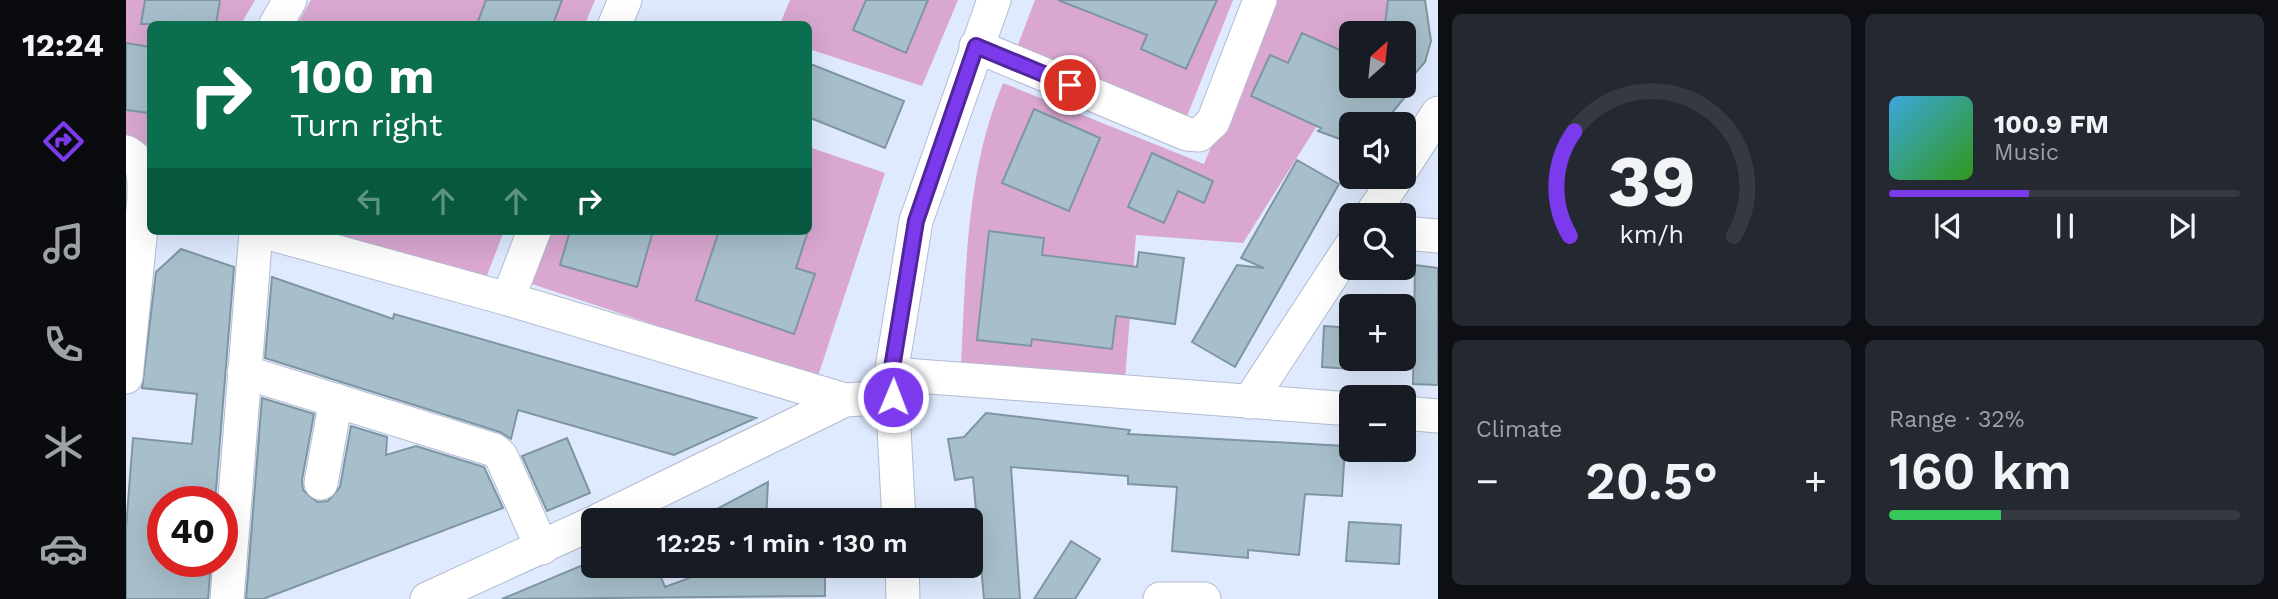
<!DOCTYPE html>
<meta charset="utf-8">
<style>
:root{--surface:#171b24;--page:#242831;--text:#f1f3f6;--muted:#9ea1a6;--line:#363941;--accent:#7c3aed}
body{margin:0;font-family:"Work Sans",sans-serif;background:var(--page);color:var(--text);height:100vh;display:flex;flex-direction:column;font-size:26px;white-space:nowrap}
*{box-sizing:border-box;margin:0}
p{font-size:23px;color:var(--muted)}
.icon{flex:none;width:38px;height:38px;fill:none;stroke:currentColor;stroke-width:2;stroke-linecap:round;stroke-linejoin:round}
.map{position:relative;flex:1;overflow:hidden}
.sheet{display:flex;flex-direction:column;gap:14px;padding:14px;background:#0d0f14;width:840px}
.sheet>*{flex:none}
.top-card{position:absolute;left:21px;top:21px;width:665px;height:214px;border-radius:10px;box-shadow:0 7px 28px #0002;background:#0b6e4f;color:#fff;overflow:hidden}
.needle{width:46px;rotate:27deg}
.fabs{position:absolute;left:1213px;top:21px;display:grid;gap:14px}
.fabs a{display:grid;place-items:center;width:77px;height:77px;border-radius:10px;background:var(--surface);box-shadow:0 7px 28px #0002;font-size:35px}
.speed{position:absolute;left:21px;top:486px;display:flex;gap:14px;font-size:35px;font-weight:700;text-align:center}
.speed>*{display:grid;place-content:center;width:91px;height:91px;border-radius:50%;background:var(--surface);box-shadow:0 7px 28px #0002;line-height:1}
.speed .limit{border:10px solid #d22;background:#fff;color:#111}
.pin{position:absolute;display:grid;place-items:center;width:60px;height:60px;color:#fff;margin:-30px;border:4px solid #fff;border-radius:50%;box-shadow:0 2px 7px #0007}
.me{position:absolute;width:77px;margin:-38px;rotate:1deg;stroke-linejoin:round;filter:drop-shadow(0 0 5px #0008)}
.turn{display:flex;align-items:center;gap:24px;height:147px;padding:0 28px;font-size:32px}
.turn .icon{width:91px;height:91px;stroke-width:2.5}
.turn b{display:block;font-size:49px;line-height:60px}
.lanes{display:flex;align-items:center;height:66px;padding:0 28px;background:#0003;justify-content:center;gap:35px;direction:ltr}
.lanes .off{opacity:.35}
.big{font-size:52px;font-weight:600;line-height:1.1}
.sheet .card{flex:1;display:flex;flex-direction:column;justify-content:center;gap:10px;min-width:0;padding:0 24px;border-radius:10px;background:var(--page)}
.sheet .dial{align-items:center;gap:0}
.dial svg{height:182px;overflow:visible;fill:none;stroke:var(--line);stroke-width:7;stroke-linecap:round;text-anchor:middle}
.dial text{fill:var(--text);stroke:none}
.song{display:flex;align-items:center;gap:21px}
.cover{width:84px;height:84px;border-radius:10px;background:linear-gradient(135deg,hsl(200 70% 55%),hsl(110 70% 35%))}
.played{height:7px;border-radius:4px;background:linear-gradient(90deg,var(--accent) 40%,var(--line) 40%)}
.keys{display:flex;justify-content:space-around;direction:ltr}
.heat{display:flex;justify-content:space-between;align-items:center;font-size:38px;direction:ltr}
.charge{height:10px;border-radius:5px;background:linear-gradient(90deg,#34c759 32%,var(--line) 0)}
.sheet .tiles{flex:1;display:grid;gap:14px;grid-template-columns:repeat(2,1fr)}
.trip{position:absolute;left:455px;top:508px;width:402px;height:70px;border-radius:10px;background:var(--surface);box-shadow:0 7px 28px #0002;font-weight:600;line-height:70px;text-align:center}
main{display:flex;flex:1;min-height:0}
.dock{display:flex;flex-direction:column;width:126px;justify-content:space-around;align-items:center;background:#090b0e;color:var(--muted)}
.dock .icon{width:49px;height:49px}
.dock .current{color:var(--accent)}
.dock b{font-size:32px;color:var(--text)}
.map>svg:first-child{display:block}
.green{fill:#d9a7d0}
.building{fill:#a7bfcb;stroke:#7f96a1;stroke-width:2}
.lines{fill:none;stroke-linecap:round;stroke-linejoin:round}
.minor-casing{stroke:#b1bcd0;stroke-width:35}
.minor{stroke:#fff;stroke-width:33}
.route-casing{stroke:#51269a;stroke-width:18}
.route{stroke:#7c3aed;stroke-width:12}
</style>
<main>
<nav class="dock">
<b>12:24</b>
<svg class="icon current" aria-label="directions" viewBox="0 0 24 24"><path d="M12 3l9 9-9 9-9-9zM9 14v-3h6M13 9l2 2-2 2"/></svg>
<svg class="icon" aria-label="music" viewBox="0 0 24 24"><path d="M9 18V5l10-2v13"/><circle cx="6" cy="18" r="3"/><circle cx="16" cy="16" r="3"/></svg>
<svg class="icon" aria-label="phone" viewBox="0 0 24 24"><path d="M5 4h4l2 5-3 2q2 4 5 5l2-3 5 2v4C11 20 4 13 5 4z"/></svg>
<svg class="icon" aria-label="climate" viewBox="0 0 24 24"><path d="M12 3v18M4 7l16 10M4 17L20 7"/></svg>
<svg class="icon" aria-label="car" viewBox="0 0 24 24"><path d="M5 17H2v-5l4-1 3-4h7l3 4 3 1v5h-3M9 17h6M6 11h13"/><circle cx="7" cy="17" r="2"/><circle cx="17" cy="17" r="2"/></svg>
</nav>
<div class="map">
<svg width="1312" height="599" viewBox="0 0 1312 599">
<rect width="100%" height="100%" fill="#dfeaff"/>
<!-- green -->
<path class="green" d="M0 0H129L115 24H24V145L0 142Z
M185 0H469L459 24H171Z
M664 0H832L796 86 683 49 682 24H654Z
M909 0H1107L1058 124 888 55Z
M1145 0H1279L1275 33H1225V72L1117 243 1010 235 999 381 835 364C840 269 840 172 877 83L1078 164Z
M683 147 759 173 691 379 403 283 421 231H682Z
M178 231H378L358 283Z"/>
<!-- building -->
<path class="building" d="M19 0H94L90 24H15Z
M360 0H436L427 24H351Z
M740 0H802L780 53 727 30Z
M932 0H1091L1060 69 1015 49 1021 35Z
M1262 0H1299L1305 41 1299 62 1278 86H1288L1257 124H1225V143L1192 131 1195 128 1125 96 1144 55 1162 63 1176 33 1225 55V86H1278V33H1258Z
M0 43 24 47V113L0 110Z
M682 63 778 101 759 148 682 117Z
M908 109 974 138 943 211 876 183Z
M1026 153 1087 181 1078 203 1052 191 1038 223 1002 207Z
M1171 160 1213 184 1109 367 1066 342 1111 265 1138 268 1115 258Z
M444 231H527L511 287 434 265Z
M593 231H682L670 268 689 274 668 334 570 300Z
M863 231 918 238 916 255 1011 267 1013 252 1058 258 1049 324 990 316 986 349 906 339 905 346 851 340Z
M55 249 108 267 89 502H37V562H85L82 599H0V528L7 438 66 444 71 394 16 388 30 272Z
M1289 265 1312 268V385L1287 384Z
M146 277 267 319 268 314 630 418 548 455 392 410 385 439 374 432 139 358Z
M1198 326 1225 328V369L1196 367Z
M136 398 188 414 176 480 177 490 191 502 202 501 214 487 225 426 261 437 260 455 290 446 358 467 377 508 137 599H120Z
M860 413 1004 430 1002 434 1219 446 1216 496 1179 494 1173 555 1122 550V558L1046 551 1051 487 1002 484V476L885 467 894 599H858L847 477 829 480 822 439 838 437Z
M441 438 464 493 421 511 396 456Z
M642 482 640 520H570Z
M1223 522 1275 525 1273 564 1220 561Z
M945 541 974 559 949 599H908Z
M457 565H530L539 587 577 573 574 565H661L699 569V596L376 599Z"/>
<g class="lines">
<!-- minor casing -->
<g class="minor-casing">
<path id="minor" d="M150 24 164 0
M489 24 499 0
M850 46 1061 134 1073 135 1087 122 1134 0
M0 152C20 163 18 177 18 198L24 200
M1278 166 1312 113
M1245 215 1271 177
M135 231 382 299 719 400 767 397
M1278 233 1312 236
M382 299 408 231
M118 372 368 450 375 456 416 548
M765 374 1225 409
M0 377 18 198
M1123 402 1225 246
M1278 413 1312 416
M195 483 210 400
M473 520 719 400
M773 520 765 374 790 221 868 0
M776 565 777 599
M101 599 130 231
M301 599 467 523
M1034 599H1078"/>
</g>
<!-- minor -->
<use href="#minor" class="minor"/>
</g>
<g class="lines">
<!-- route casing -->
<g class="route-casing">
<path id="route" d="M767 397 765 374 790 221 850 46 944 85"/>
</g>
<!-- route -->
<use href="#route" class="route"/>
</g>
</svg>
<div class="fabs">
<a><svg class="needle" viewBox="-14 -14 28 28"><path d="M0-13l5 13h-10z" fill="#e53935"/><path d="M0 13l5-13h-10z" fill="#9ea1a6"/></svg></a>
<a><svg class="icon" aria-label="sound" viewBox="0 0 24 24"><path d="M4 9h4l5-4v14l-5-4H4zM17 9q2 3 0 6"/></svg></a>
<a><svg class="icon" aria-label="search" viewBox="0 0 24 24"><circle cx="10" cy="10" r="6"/><path d="M15 15l6 6"/></svg></a>
<a>+</a>
<a>−</a>
</div>
<div class="speed"><div class="limit">40</div></div>
<div class="pin" style="left:944px;top:85px;background:#d93025"><svg class="icon" aria-label="arrive" viewBox="0 0 24 24"><path d="M6 21V4h12l-3 4 3 4H6"/></svg></div>
<svg class="me" style="left:767px;top:397px" viewBox="-20 -20 40 40"><circle r="17" fill="#7c3aed" stroke="#fff" stroke-width="3"/><path d="M0-11L8 9 0 5-8 9z" fill="#fff"/></svg>
<div class="trip">12:25 · 1 min · 130 m</div>
<div class="top-card">
<div class="turn"><svg class="icon" aria-label="right" viewBox="0 0 24 24"><path d="M7 20v-9h11M14 6l5 5-5 5"/></svg><div><b>100 m</b>Turn right</div></div>
<div class="lanes"><svg class="icon off" aria-label="left" viewBox="0 0 24 24"><path d="M17 20v-9H6M10 6l-5 5 5 5"/></svg><svg class="icon off" aria-label="ahead" viewBox="0 0 24 24"><path d="M12 20V5M6 11l6-6 6 6"/></svg><svg class="icon off" aria-label="ahead" viewBox="0 0 24 24"><path d="M12 20V5M6 11l6-6 6 6"/></svg><svg class="icon" aria-label="right" viewBox="0 0 24 24"><path d="M7 20v-9h11M14 6l5 5-5 5"/></svg></div>
</div>
</div>
<section class="sheet">
<div class="tiles">
<div class="card dial"><svg viewBox="0 0 100 80">
<path d="M14 69A42 42 0 1 1 86 69"/>
<path d="M14 69A42 42 0 0 1 16 23" stroke="#7c3aed"/>
<text x="50" y="56" font-size="32" font-weight="700">39</text>
<text x="50" y="72" font-size="11">km/h</text>
</svg></div>
<div class="card">
<div class="song"><i class="cover"></i><div><b>100.9 FM</b><p>Music</p></div></div>
<div class="played"></div>
<div class="keys"><svg class="icon" aria-label="previous" viewBox="0 0 24 24"><path d="M18 5L8 12l10 7zM5 5v14"/></svg><svg class="icon" aria-label="pause" viewBox="0 0 24 24"><path d="M8 5v14M16 5v14"/></svg><svg class="icon" aria-label="next" viewBox="0 0 24 24"><path d="M6 5l10 7-10 7zM19 5v14"/></svg></div>
</div>
<div class="card"><p>Climate</p>
<div class="heat"><a>−</a><b class="big">20.5°</b><a>+</a></div>
</div>
<div class="card"><p>Range · 32%</p><b class="big">160 km</b><div class="charge"></div></div>
</div>
</section>
</main>
